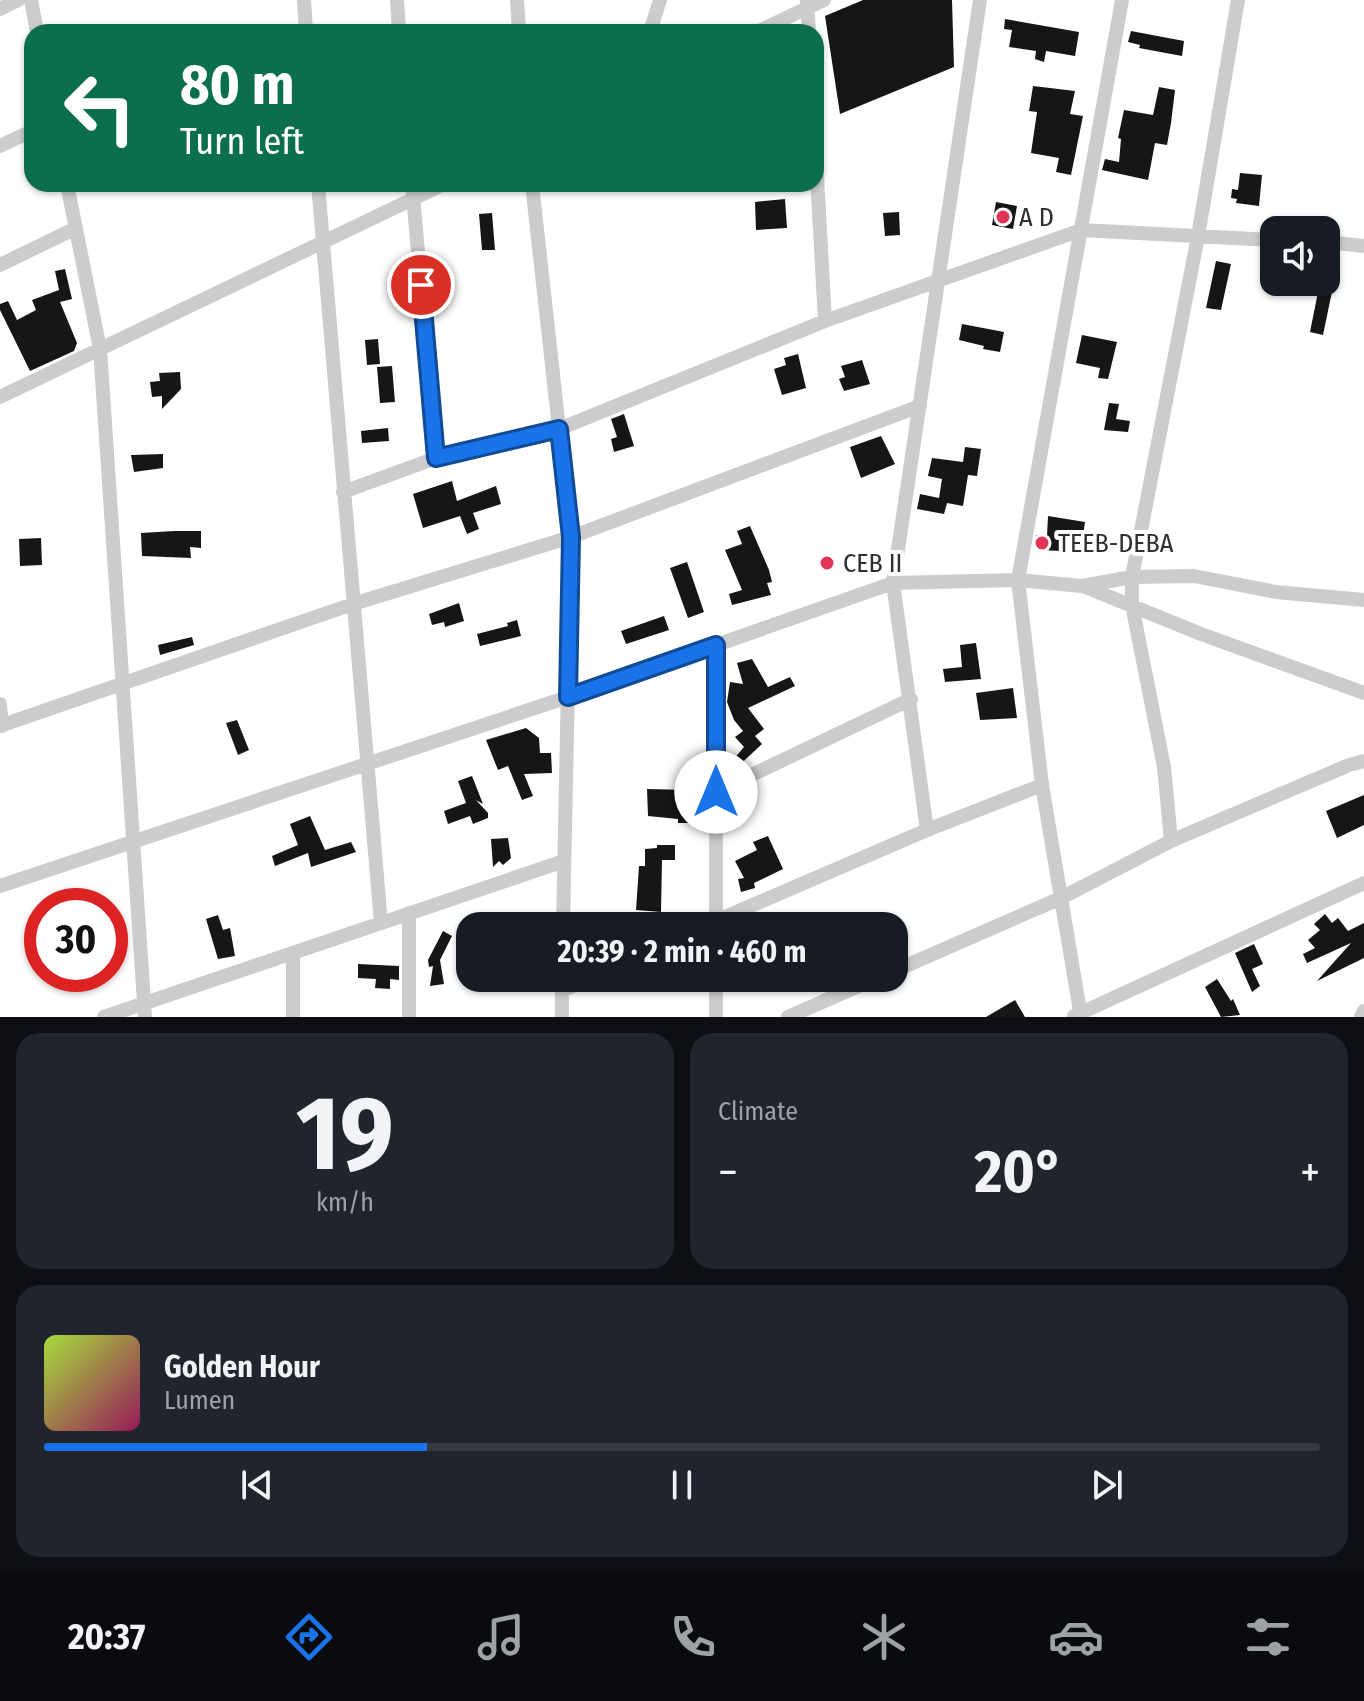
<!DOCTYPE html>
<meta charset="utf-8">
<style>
:root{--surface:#171b24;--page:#20242c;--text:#f1f3f6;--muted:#9ea1a6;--line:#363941;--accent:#1a73e8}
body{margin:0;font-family:"Fira Sans Condensed",sans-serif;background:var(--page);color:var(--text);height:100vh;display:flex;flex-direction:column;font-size:30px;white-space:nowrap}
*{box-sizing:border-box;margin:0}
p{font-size:26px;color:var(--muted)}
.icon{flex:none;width:44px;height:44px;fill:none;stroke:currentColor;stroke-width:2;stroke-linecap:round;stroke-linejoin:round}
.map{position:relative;height:1017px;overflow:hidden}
.drawer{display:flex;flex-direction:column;gap:16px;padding:16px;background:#0d0f14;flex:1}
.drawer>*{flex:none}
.guide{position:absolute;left:24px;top:24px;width:800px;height:168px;border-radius:24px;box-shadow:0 2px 6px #0004;background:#0b6e4f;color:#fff;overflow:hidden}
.fabs{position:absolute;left:1260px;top:216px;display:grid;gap:16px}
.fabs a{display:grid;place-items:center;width:80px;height:80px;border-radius:16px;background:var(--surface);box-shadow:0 2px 6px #0004;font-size:40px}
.speed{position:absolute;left:24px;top:888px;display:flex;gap:16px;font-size:40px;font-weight:700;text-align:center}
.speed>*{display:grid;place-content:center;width:104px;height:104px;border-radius:50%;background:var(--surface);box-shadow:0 2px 6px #0004;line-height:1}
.speed .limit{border:12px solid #d22;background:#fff;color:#111}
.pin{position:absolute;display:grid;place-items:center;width:68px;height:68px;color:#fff;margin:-34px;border:4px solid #fff;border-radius:50%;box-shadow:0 2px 8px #0007}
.me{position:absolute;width:88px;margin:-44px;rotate:0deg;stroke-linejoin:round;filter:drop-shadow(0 0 6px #0008)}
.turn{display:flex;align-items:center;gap:28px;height:168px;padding:0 24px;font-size:36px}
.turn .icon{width:104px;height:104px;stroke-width:2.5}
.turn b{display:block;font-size:56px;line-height:68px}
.big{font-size:60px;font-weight:700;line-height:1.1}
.drawer .card{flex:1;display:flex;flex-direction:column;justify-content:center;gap:12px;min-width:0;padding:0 28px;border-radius:24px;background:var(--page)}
.drawer .dial{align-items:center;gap:0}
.dial b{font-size:104px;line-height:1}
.song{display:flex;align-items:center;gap:24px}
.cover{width:96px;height:96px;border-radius:12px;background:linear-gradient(135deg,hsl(80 70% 55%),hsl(330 70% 35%))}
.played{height:8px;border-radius:4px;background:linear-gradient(90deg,var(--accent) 30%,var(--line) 30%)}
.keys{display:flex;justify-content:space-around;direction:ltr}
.heat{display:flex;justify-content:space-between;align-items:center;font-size:44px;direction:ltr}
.drawer .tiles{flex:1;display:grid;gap:16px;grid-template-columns:1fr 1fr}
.card:last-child{grid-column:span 2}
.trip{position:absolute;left:456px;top:912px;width:452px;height:80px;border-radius:24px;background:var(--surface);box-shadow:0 2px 6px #0004;font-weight:700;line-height:80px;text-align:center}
.dock{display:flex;height:128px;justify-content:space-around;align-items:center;background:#090b0e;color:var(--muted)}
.dock .icon{width:56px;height:56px}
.dock .selected{color:var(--accent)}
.dock b{font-size:36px;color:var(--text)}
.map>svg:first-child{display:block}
.building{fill:#161616}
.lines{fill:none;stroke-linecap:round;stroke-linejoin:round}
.street{stroke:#ccc;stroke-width:14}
.route-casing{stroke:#114b97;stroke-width:20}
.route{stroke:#1a73e8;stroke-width:14}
.poi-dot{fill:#e23456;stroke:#fff;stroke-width:3}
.labels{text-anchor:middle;stroke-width:8;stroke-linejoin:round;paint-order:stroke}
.poi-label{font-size:26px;fill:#2f2f2f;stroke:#fff;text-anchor:start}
</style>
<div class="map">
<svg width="1364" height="1017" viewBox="0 0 1364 1017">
<rect width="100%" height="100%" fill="#fff"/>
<!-- building -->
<path class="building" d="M863 0H952L954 67 840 114 825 16Z
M1005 19 1079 32 1075 56 1046 51 1044 62 1035 59 1036 51 1009 47 1012 30 1004 29Z
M1131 31 1184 41 1182 56 1139 48 1140 45 1128 42Z
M1033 86 1075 91 1070 114 1083 116 1071 175 1056 172 1059 158 1031 153 1037 112 1029 111Z
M1159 87 1175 90 1171 123 1167 145 1155 143 1148 180 1102 170 1105 159 1119 162 1121 139 1118 138 1124 110 1153 115Z
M1240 173 1262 175 1259 206 1236 203 1237 199 1231 198 1232 189 1238 190Z
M785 199 787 228 756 230 755 202Z
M996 202 1017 206 1013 229 992 225Z
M899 212 900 235 885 236 883 213Z
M492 213 495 250H482L479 214Z
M1216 261 1231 264 1221 310 1206 308Z
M65 269 72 299 60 302 77 343 74 351 30 371 0 310V304L8 301 17 320 36 310 32 300 59 290 55 271Z
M1320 282H1334L1323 335 1310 332Z
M962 324 1004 332 1000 352 983 349 984 346 959 340Z
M1082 335 1117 342 1108 379 1098 378 1100 368 1076 363Z
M378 339 380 364 367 365 365 340Z
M798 354 806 388 782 395 774 369 786 365 784 358Z
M862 360 870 384 844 391 839 379 845 377 841 366Z
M392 366 395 402 380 403 377 367Z
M180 372 181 389 162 409V396L152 397 150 382 160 381 159 373Z
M1109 403 1119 404 1116 419 1130 421 1128 432 1104 430Z
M624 414 634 446 614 452 611 439 617 437 611 419Z
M388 428 389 441 362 443 361 431Z
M881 436 895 464 861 478 850 447Z
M965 447 981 449 977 476 968 475 963 506 947 503 944 514 917 509 920 494 939 498 942 479 928 476 932 458 963 462Z
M163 454V468L134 472 131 455Z
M452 481 457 501 496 486 501 504 473 513 479 529 467 534 460 516 423 528 413 494Z
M1048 516 1085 522 1083 536 1061 533 1060 551 1042 550 1035 541 1036 535 1047 536Z
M750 526 769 570 772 582 767 583 771 595 732 605 729 594 742 590 725 550 742 544 737 531Z
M174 531H201V548L190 547 191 558 142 556 141 533Z
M41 538 42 565 20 566 19 539Z
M687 562 704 612 688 618 670 568Z
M459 603 464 621 445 627 444 622 432 625 429 614Z
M664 616 669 630 626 644 621 631Z
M517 620 521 636 480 646 477 634 508 626 507 623Z
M192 637 194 645 160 655 158 645Z
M976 643 981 679 945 682 943 669 962 667 960 645Z
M752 659 768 687 790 677 795 686 748 708 764 729 755 736 762 744 733 771 728 766 744 747 735 737 743 731 734 720 727 702 730 682 743 684 737 663Z
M1013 688 1017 718 980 720 976 693Z
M237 720 249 750 238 755 226 723Z
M526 728 539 738 540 753H551L552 773 524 774 533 796 522 800 508 766 498 770 486 740Z
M472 776 483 804 476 800 488 813V818L473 824 470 816 448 824 444 811 466 803 458 781Z
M647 789 690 790 691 823H678V819L648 816Z
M1364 795V825L1337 838 1326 811Z
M310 816 325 850 351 842 356 852 311 867 308 853 275 866 272 856 298 845 290 824Z
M768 836 783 869 754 883 755 888 741 892 738 879 744 878 735 861 757 850 753 842Z
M508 838 511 858 503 865 499 861 493 867 491 839Z
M657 845H675V860H662L661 912 636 910 639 866H645V849L657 848Z
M1325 914 1332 923 1338 918 1348 931 1364 923V958L1317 981 1351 943 1307 963 1303 954 1315 948 1308 940 1320 930 1314 924Z
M218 915 223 930 230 928 235 956 218 959 206 919Z
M443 931 452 936 440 960 444 984 430 986 433 966 429 967 428 960Z
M1254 944 1263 964 1252 969 1260 986 1252 992 1235 953Z
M358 964 399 966V980L390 979V989L375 988 376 979 358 978Z
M1217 979 1231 1001 1233 999 1240 1015 1221 1017 1205 987Z
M1015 1000 1025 1017H986Z"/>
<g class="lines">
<!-- street -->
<path class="street" d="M31 0 37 32
M304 0 306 32
M397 0 399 32
M517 0 519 32
M807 0 809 32
M0 9 18 0
M650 32 660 0
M757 32 824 0
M0 146 32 131
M816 158 825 321
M67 184 100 349 145 1017
M318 184 381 923
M412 184 436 458
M532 184 571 537 563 926
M1326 242 1364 246
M0 265 76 228
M0 397 444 184
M343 492 436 458 559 429 825 321 1081 230 1274 240
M1083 586 1201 634 1364 693
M0 704 2 726
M0 726 353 604 571 537 920 406
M716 792 911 699
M927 830 893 583 980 0
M1171 841 1164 767 1132 605V577L1198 236 1238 0
M0 886 568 697 893 583 1018 580 1082 586 1132 577 1194 576 1276 592 1364 600
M704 926 927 830 1042 785
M716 926V645
M293 953V1017
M894 971 1061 898 1171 841 1349 765 1364 761
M562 991 590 978
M1074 1016 1364 883
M104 1017 564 861
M409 1017V913
M562 1017V978
M716 1017V978
M788 1017 877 978
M1081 1017 1042 785 1018 580 1122 0
M1361 1017 1364 1011"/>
</g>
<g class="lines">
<!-- route casing -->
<g class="route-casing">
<path id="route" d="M421 285 436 458 559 429 571 537 568 697 716 645V792"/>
</g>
<!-- route -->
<use href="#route" class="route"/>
</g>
<!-- markers -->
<g class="poi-dot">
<circle cx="1003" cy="217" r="8"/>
<circle cx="1042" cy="543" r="8"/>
<circle cx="827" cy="563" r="8"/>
</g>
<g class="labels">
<!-- poi labels -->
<g class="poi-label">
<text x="1019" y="226">A D</text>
<text x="1058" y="552">TEEB-DEBA</text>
<text x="843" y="572">CEB II</text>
</g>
</g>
</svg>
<div class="fabs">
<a><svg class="icon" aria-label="sound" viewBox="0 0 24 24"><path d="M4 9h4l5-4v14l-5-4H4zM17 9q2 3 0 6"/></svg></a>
</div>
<div class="speed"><div class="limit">30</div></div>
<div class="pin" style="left:421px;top:285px;background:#d93025"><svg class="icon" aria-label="arrive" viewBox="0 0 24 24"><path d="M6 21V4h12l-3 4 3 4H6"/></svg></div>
<svg class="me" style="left:716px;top:792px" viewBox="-20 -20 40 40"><circle r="19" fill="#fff"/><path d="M0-13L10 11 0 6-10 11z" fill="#1a73e8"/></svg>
<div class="trip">20:39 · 2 min · 460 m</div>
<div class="guide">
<div class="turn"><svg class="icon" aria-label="left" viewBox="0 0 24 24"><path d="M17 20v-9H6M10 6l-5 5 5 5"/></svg><div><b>80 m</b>Turn left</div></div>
</div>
</div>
<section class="drawer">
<div class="tiles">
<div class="card dial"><b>19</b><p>km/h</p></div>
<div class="card"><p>Climate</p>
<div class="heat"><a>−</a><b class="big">20°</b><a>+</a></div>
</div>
<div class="card">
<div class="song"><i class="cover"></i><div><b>Golden Hour</b><p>Lumen</p></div></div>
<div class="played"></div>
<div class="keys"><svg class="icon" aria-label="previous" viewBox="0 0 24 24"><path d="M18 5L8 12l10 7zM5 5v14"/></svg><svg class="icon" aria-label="pause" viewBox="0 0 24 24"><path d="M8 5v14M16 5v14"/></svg><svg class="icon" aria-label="next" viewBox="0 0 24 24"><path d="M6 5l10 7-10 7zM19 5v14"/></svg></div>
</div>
</div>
</section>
<nav class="dock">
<b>20:37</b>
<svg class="icon selected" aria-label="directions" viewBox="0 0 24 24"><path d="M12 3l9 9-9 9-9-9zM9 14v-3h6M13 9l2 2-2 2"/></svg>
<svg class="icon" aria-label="music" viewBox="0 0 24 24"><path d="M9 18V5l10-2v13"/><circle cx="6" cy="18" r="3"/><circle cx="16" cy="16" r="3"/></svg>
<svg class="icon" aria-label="phone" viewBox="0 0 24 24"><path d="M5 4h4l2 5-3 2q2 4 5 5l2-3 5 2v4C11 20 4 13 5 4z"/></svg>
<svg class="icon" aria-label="climate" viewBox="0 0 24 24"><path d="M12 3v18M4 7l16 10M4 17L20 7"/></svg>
<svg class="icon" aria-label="car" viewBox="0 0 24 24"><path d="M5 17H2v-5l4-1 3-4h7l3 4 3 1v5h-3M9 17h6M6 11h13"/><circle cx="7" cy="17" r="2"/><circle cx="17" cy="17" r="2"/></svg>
<svg class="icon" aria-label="filters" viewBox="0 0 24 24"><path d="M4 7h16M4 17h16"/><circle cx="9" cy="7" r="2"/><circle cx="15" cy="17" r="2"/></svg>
</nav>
